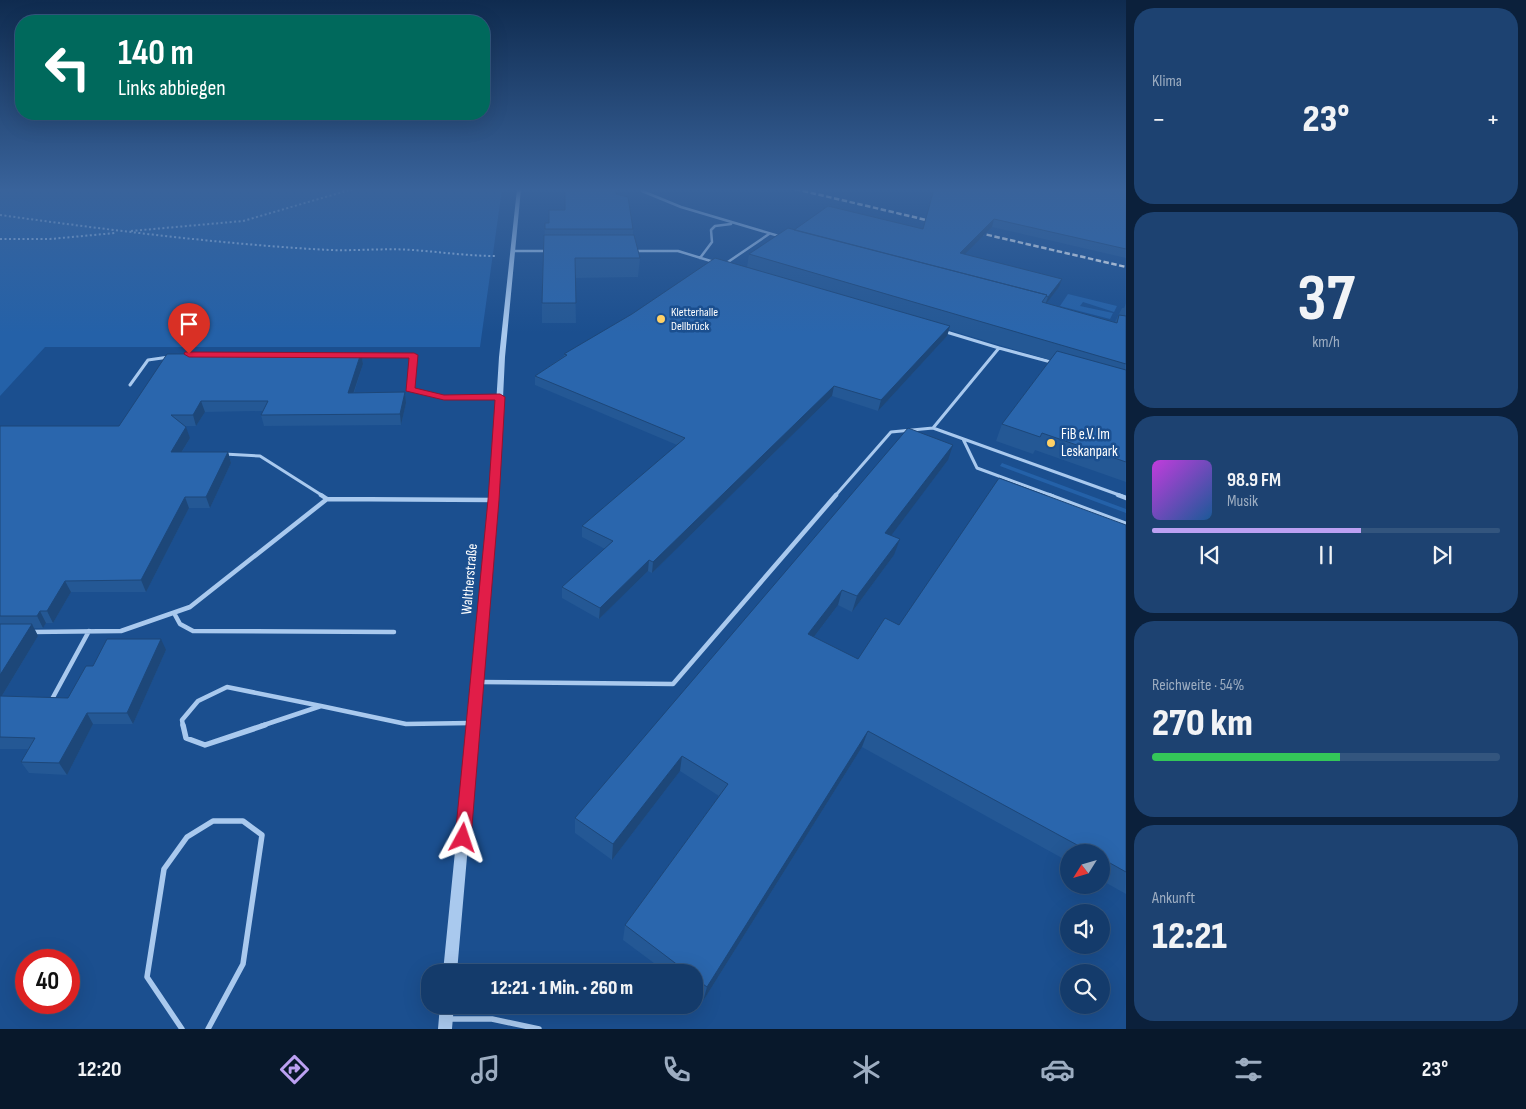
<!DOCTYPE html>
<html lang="de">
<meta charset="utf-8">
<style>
:root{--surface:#143b6b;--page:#1d4271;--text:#f1f3f6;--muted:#9dadc1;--line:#33557e;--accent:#bca0f2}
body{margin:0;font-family:"Sofia Sans Condensed",sans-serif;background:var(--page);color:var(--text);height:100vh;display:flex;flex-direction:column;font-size:19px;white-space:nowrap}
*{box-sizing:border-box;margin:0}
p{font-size:16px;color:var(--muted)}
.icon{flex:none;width:28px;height:28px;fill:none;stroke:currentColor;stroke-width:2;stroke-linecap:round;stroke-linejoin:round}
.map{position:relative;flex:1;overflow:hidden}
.drawer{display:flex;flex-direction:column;gap:8px;padding:8px;background:#0b203b;width:400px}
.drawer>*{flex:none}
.hud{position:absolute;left:15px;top:15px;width:475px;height:105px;border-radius:20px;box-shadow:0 5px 20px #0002,0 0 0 1px var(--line);background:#00695c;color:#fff;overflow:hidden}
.needle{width:32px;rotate:233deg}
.controls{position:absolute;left:1060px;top:844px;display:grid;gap:10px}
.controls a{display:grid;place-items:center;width:50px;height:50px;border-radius:50%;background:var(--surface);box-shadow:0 5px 20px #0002,0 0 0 1px var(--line);font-size:25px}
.speed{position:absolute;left:15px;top:949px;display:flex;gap:10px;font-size:25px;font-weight:700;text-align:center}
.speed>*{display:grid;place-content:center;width:65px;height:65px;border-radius:50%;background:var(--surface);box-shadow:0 5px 20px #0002,0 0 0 1px var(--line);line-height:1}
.speed .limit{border:8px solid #d22;background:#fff;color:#111}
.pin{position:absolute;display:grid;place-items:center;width:42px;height:42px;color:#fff;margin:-51px -21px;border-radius:50% 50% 50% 0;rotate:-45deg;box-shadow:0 0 5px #0007}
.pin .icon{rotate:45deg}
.me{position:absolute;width:55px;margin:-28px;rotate:5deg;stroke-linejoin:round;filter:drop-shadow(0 0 4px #0008)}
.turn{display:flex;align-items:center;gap:18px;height:105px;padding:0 20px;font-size:22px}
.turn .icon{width:65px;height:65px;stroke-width:2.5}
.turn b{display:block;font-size:35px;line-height:42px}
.big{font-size:38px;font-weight:800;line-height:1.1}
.drawer .tile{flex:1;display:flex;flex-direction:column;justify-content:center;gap:8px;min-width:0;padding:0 18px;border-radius:20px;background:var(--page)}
.drawer .dial{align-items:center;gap:0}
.dial b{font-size:65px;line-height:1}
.song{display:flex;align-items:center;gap:15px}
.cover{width:60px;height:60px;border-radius:8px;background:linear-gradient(135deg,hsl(290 70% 55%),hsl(210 70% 35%))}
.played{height:5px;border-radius:2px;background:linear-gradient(90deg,var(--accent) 60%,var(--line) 60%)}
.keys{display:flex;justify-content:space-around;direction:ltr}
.heat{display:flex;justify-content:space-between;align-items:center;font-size:28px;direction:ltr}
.charge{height:8px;border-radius:4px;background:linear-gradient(90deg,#34c759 54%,var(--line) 0)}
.trip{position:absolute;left:421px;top:964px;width:282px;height:50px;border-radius:20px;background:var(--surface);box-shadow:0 5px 20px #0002,0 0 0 1px var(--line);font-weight:800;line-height:50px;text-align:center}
.tab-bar{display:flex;height:80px;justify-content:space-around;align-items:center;background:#08182b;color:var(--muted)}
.tab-bar .icon{width:35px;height:35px}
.tab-bar .selected{color:var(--accent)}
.tab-bar b{font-size:22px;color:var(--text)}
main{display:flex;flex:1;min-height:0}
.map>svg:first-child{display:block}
.green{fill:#2461a8}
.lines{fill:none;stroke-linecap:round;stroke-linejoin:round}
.path{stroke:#a9c9ee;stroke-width:2;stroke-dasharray:2 2.5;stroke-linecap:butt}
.service-far3{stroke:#a9c9ee;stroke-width:2.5}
.service-far2{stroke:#a9c9ee;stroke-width:3}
.service-far1{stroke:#a9c9ee;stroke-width:4.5}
.service{stroke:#a9c9ee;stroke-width:5.5}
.tertiary{fill:#a9c9ee;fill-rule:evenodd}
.rail{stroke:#fff;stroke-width:2.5;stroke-dasharray:5.5 2.5;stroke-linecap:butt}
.wall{fill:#245895}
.shaded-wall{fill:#1d4779}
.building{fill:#2a66ad;stroke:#1d4779}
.route{fill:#e11d48;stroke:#92132f}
.poi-dot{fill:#ffd166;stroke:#1b4f8f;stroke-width:2}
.labels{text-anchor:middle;stroke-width:5;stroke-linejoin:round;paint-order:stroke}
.far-poi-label{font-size:12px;fill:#fff;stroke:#1b4f8f;text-anchor:start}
.poi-label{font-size:15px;fill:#fff;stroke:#1b4f8f;text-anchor:start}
.street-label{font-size:15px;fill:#fff;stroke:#1b4f8f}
</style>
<main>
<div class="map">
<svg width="1126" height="1029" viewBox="0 0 1126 1029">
<rect width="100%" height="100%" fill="#1b4f8f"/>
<!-- green -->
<path class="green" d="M0 189H502L480 347H45L0 396Z
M1068 294 1117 306 1114 312 1083 302 1080 306 1113 313 1110 319 1060 306Z
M1002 463 1126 509V513L1000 466Z"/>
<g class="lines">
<!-- path -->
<path class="path" d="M0 215C109 230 219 244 329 250 357 251 385 248 413 250 441 252 468 256 496 256
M131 231 243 221 353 189
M0 239H50L115 233"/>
<!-- service-far3 -->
<path class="service-far3" d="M642 191 681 207 782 237
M513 251H548
M635 251H678L714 262
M700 258 712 242 711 230 715 226 731 224
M725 264 769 234"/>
<!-- service-far2 -->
<path class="service-far2" d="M943 331 999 348
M359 355H414L410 389 444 398 500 397
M1051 362 999 348 933 428 1122 496
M130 385 148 360 169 357
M963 439 977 468 1053 496
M224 454 260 456 323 496
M835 496 891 432 933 428"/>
<!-- service-far1 -->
<path class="service-far1" d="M321 495 327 499 494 500
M1049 495 1126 524
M1118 495 1126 498
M174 613 180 624 193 631 394 632
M31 632 121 631 190 607 327 499
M479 682 673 684 836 495
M51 701 89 631
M321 706 406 724 471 723
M183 726 182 720 198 701 227 687 321 706
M261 726 321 706"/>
<!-- service -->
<path class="service" d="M183 725 186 738 205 745 265 725
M448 1019H492L539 1029
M182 1029 147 977 164 869 187 837 213 821H243L262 835 243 964 208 1029"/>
<!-- tertiary -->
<path class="tertiary" d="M517 189H521L505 357 498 500 457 972H443L490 500 499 357Z
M440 1005H454L452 1029H438Z"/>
<!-- rail -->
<path class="rail" d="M795 189 939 223
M971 231 1126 267"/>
</g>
<!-- wall -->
<path class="wall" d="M1126 189V258L992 227 964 254 1059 287 1046 303 1115 322 1122 308H1124L1126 303V482L1035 450 1033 454 996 441 1002 424 1050 360 949 330 947 336 878 411 832 396 652 573 648 571 599 619 562 598V587L605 549 582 537V526L677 445 535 385V376L564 356V354L747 267 749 254 794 230 923 229 1036 190Z
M616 194 633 229V235L640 258 638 277 575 278 576 323H542V303L545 223H549Z
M361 353 363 364 354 393 405 392 406 403 401 425 264 426 261 415 263 411 205 412 196 426H185L190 438 182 452H228L231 463 210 508H189L146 592H71L53 623H46L43 628H34L38 636 2 696 68 698 93 666 166 650 133 724H93L67 775 29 773 21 762 28 749H0V426H119Z
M948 460 891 535 894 555 852 612 838 605 814 637 858 659 899 625 1126 525V894L1101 880V852H1069V862L862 747 703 1001 695 994V972H666L623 940 625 925 719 796 680 771 612 860 575 833V818Z"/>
<!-- shaded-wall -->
<path class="shaded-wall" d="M994 219 992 227 958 261 960 253Z
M1062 279 1059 287 1045 305 1048 297Z
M950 326 947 336 878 411 881 400Z
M361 353 363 364 350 403 348 393Z
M834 386 832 396 652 573 653 562Z
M405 392 406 403 401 425 400 414Z
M201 401 205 412 196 426 193 415Z
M186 427 190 438 175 463 171 452Z
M953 445 948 460 881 549 885 533Z
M228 452 231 463 210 508 206 497Z
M185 497 189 508 146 592 141 580Z
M900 539 894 555 852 612 857 596Z
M649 560 648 571 599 619 600 608Z
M65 581 71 592 53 623 47 611Z
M842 590 838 605 804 650 808 634Z
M40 611 46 623 43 628 37 616Z
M32 624 38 636 0 699V675Z
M161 639 166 650 133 724 127 713Z
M87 713 93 724 67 775 59 763Z
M868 731 862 747 703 1001 707 987Z
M682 756 680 771 612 860 613 844Z"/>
<!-- building -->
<path class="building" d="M565 189H615L616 194 628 197 633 229H545V223H549V210H565Z
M934 189H1035L1036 190V189H1126V249L994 219 960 253 1062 279 1048 297 1046 296 1047 295 794 230 828 206 923 229Z
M788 228 1047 295 1042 302 1117 323 1119 315 1126 316V364L749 254Z
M544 235H634L640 258H575L576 303H542Z
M715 258 950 326 881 400 834 386 653 562 649 560 600 608 562 587 613 541 582 526 685 438 535 376 567 355 564 354 632 314Z
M1057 351 1126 370V462L1042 433 1040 437 1002 424Z
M361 353 348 393 405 392 400 414 261 415 268 401H201L193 415H171L186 427 171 452H228L206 497H185L141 580 65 581 47 611H40L37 616H0V426H119L167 354Z
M908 428 953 445 885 533 900 539 857 596 842 590 808 634 858 659 885 618 899 625 999 478 1126 525V872L1101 858V852H1090L868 731 707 987 695 978V972H687L625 925 728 784 682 756 613 844 575 818Z
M0 624H32L0 675Z
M107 639H161L127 713H87L59 763 21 762 35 738 0 737V696L68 698 86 666H93Z"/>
<!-- sky -->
<linearGradient id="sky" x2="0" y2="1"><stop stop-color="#0f2b4f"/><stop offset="0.57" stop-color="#39639b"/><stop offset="1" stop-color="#39639b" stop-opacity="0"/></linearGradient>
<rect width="1126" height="333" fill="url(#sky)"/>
<!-- route -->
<path class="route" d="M185 352 414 353 418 355 415 388 444 395 500 394 505 397 499 500 471 838 469 843 463 846 457 843 455 838 488 500 495 400H444L406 391 409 358 189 357 184 354Z"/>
<!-- markers -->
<g class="poi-dot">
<circle cx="661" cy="319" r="5"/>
<circle cx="1051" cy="443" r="5"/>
</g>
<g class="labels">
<!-- far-poi labels -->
<g class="far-poi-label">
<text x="671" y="316">Kletterhalle<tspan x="671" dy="14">Dellbrück</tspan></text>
</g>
<!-- poi labels -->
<g class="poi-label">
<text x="1061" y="439">FiB e.V. Im<tspan x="1061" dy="17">Leskanpark</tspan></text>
</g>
<!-- street labels -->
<g class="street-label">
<text transform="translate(469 579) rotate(-85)" y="5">Waltherstraße</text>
</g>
</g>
</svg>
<div class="controls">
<a><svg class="needle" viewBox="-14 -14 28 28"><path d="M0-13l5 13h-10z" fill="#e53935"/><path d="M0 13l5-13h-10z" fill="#9dadc1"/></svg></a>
<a><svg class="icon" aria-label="sound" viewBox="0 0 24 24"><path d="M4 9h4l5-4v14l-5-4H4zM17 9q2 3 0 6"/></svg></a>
<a><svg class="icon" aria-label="search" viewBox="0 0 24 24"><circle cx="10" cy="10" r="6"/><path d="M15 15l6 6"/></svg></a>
</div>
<div class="speed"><div class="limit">40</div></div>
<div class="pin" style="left:189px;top:354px;background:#d93025"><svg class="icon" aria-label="arrive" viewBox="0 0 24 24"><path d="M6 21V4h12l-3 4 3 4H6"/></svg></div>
<svg class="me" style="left:463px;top:838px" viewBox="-20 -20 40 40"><path d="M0-17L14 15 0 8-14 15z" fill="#e11d48" stroke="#fff" stroke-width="4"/></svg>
<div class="trip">12:21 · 1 Min. · 260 m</div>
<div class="hud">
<div class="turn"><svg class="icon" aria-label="left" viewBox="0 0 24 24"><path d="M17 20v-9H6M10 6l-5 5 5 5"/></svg><div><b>140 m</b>Links abbiegen</div></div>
</div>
</div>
<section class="drawer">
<div class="tile"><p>Klima</p>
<div class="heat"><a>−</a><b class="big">23°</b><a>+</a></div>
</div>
<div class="tile dial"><b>37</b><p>km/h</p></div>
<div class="tile">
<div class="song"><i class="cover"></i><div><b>98.9 FM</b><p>Musik</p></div></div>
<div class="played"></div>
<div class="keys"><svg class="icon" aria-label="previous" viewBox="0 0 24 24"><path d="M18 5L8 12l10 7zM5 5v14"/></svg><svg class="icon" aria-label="pause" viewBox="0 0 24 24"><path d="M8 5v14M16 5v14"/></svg><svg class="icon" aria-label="next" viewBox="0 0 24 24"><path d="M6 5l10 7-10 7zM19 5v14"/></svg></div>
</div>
<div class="tile"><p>Reichweite · 54%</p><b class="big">270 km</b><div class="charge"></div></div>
<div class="tile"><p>Ankunft</p><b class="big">12:21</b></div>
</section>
</main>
<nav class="tab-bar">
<b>12:20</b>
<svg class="icon selected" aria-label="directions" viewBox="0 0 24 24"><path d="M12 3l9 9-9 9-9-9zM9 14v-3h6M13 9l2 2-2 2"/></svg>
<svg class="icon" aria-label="music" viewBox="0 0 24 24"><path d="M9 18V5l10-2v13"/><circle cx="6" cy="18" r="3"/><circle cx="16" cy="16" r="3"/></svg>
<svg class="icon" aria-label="phone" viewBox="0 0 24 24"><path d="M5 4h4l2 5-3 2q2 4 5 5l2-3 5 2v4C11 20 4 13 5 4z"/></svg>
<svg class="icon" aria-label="climate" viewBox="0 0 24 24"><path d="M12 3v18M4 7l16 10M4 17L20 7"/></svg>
<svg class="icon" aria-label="car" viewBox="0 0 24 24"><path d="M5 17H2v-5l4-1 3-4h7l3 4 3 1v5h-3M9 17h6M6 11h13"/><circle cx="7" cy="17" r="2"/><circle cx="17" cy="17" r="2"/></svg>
<svg class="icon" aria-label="filters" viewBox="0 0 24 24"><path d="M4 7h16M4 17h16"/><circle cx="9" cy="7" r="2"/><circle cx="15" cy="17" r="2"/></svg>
<b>23°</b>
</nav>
